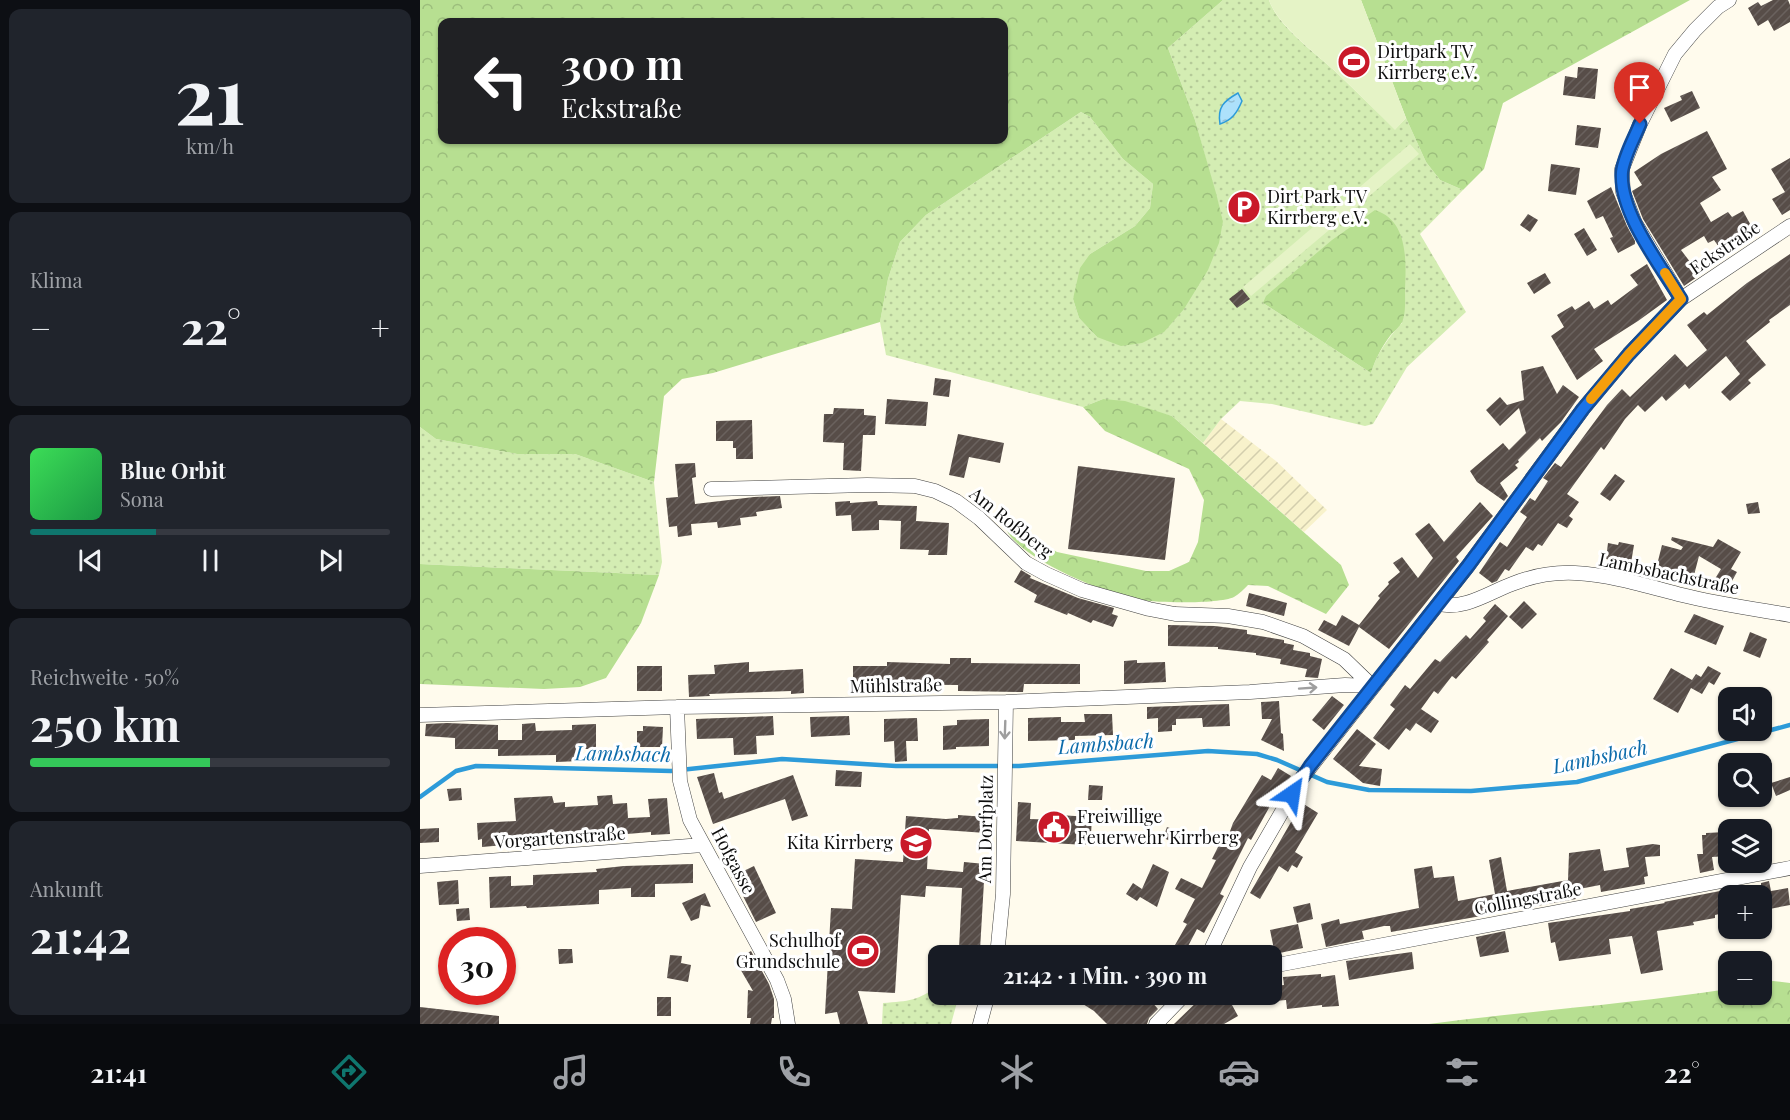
<!DOCTYPE html>
<html lang="de">
<meta charset="utf-8">
<style>
:root{--surface:#171b24;--page:#20242c;--text:#f1f3f6;--muted:#9ea1a6;--line:#363941;--accent:#0f766e}
body{margin:0;font-family:"Playfair Display",serif;background:var(--page);color:var(--text);height:100vh;display:flex;flex-direction:column;font-size:22px;white-space:nowrap}
*{box-sizing:border-box;margin:0}
p{font-size:20px;color:var(--muted)}
.icon{flex:none;width:33px;height:33px;fill:none;stroke:currentColor;stroke-width:2;stroke-linecap:round;stroke-linejoin:round}
.map{position:relative;flex:1;overflow:hidden}
.side{display:flex;flex-direction:column;gap:9px;padding:9px;background:#0d0f14;width:420px}
.side>*{flex:none}
.hud{position:absolute;left:18px;top:18px;width:570px;height:126px;border-radius:12px;box-shadow:0 2px 4px #0004;background:#202124;color:#fff;overflow:hidden}
.tools{position:absolute;left:1298px;top:687px;display:grid;gap:12px}
.tools a{display:grid;place-items:center;width:54px;height:54px;border-radius:12px;background:var(--surface);box-shadow:0 2px 4px #0004;font-size:30px}
.speed{position:absolute;left:18px;top:927px;display:flex;gap:12px;font-size:30px;font-weight:700;text-align:center}
.speed>*{display:grid;place-content:center;width:78px;height:78px;border-radius:50%;background:var(--surface);box-shadow:0 2px 4px #0004;line-height:1}
.speed .limit{border:9px solid #d22;background:#fff;color:#111}
.pin{position:absolute;display:grid;place-items:center;width:51px;height:51px;color:#fff;margin:-62px -26px;border-radius:50% 50% 50% 0;rotate:-45deg;box-shadow:0 0 6px #0007}
.pin .icon{rotate:45deg}
.me{position:absolute;width:66px;margin:-33px;rotate:32deg;stroke-linejoin:round;filter:drop-shadow(0 0 4px #0008)}
.turn{display:flex;align-items:center;gap:21px;height:126px;padding:0 24px;font-size:27px}
.turn .icon{width:78px;height:78px;stroke-width:2.5}
.turn b{display:block;font-size:42px;line-height:51px}
.big{font-size:45px;font-weight:700;line-height:1.1}
.side .widget{flex:1;display:flex;flex-direction:column;justify-content:center;gap:9px;min-width:0;padding:0 21px;border-radius:12px;background:var(--page)}
.side .dial{align-items:center;gap:0}
.dial b{font-size:78px;line-height:1}
.song{display:flex;align-items:center;gap:18px}
.cover{width:72px;height:72px;border-radius:9px;background:linear-gradient(135deg,hsl(130 70% 55%),hsl(140 70% 35%))}
.played{height:6px;border-radius:3px;background:linear-gradient(90deg,var(--accent) 35%,var(--line) 35%)}
.keys{display:flex;justify-content:space-around;direction:ltr}
.heat{display:flex;justify-content:space-between;align-items:center;font-size:33px;direction:ltr}
.charge{height:9px;border-radius:4px;background:linear-gradient(90deg,#34c759 50%,var(--line) 0)}
.trip{position:absolute;left:508px;top:945px;width:354px;height:60px;border-radius:12px;background:var(--surface);box-shadow:0 2px 4px #0004;font-weight:700;line-height:60px;text-align:center}
.tabs{display:flex;height:96px;justify-content:space-around;align-items:center;background:#090b0e;color:var(--muted)}
.tabs .icon{width:42px;height:42px}
.tabs .active{color:var(--accent)}
.tabs b{font-size:27px;color:var(--text)}
main{display:flex;flex:1;min-height:0}
.map>svg:first-child{display:block}
.farmland{fill:url(#farmland-furrows)}
.grass{fill:url(#grass-dots);fill-rule:evenodd}
.forest{fill:url(#forest-crowns);fill-rule:evenodd}
.pitch{fill:#e5f3c6}
.water{fill:url(#water-ripples);stroke:#2d9bd9;stroke-width:1.5}
.lines{fill:none;stroke-linecap:round;stroke-linejoin:round}
.stream{stroke:#2d9bd9;stroke-width:4.5}
.building{fill:url(#building-hatch)}
.street-casing{stroke:#404040;stroke-width:15}
.street{stroke:#fff;stroke-width:14}
.oneway{stroke:#9e9e9e}
.route-casing{stroke:#114b97;stroke-width:15}
.route{stroke:#1a73e8;stroke-width:10}
.slow{stroke:#f59e0b;stroke-width:10}
.labels{text-anchor:middle;stroke-width:6;stroke-linejoin:round;paint-order:stroke}
.poi-label{font-size:18px;fill:#0d0d0d;stroke:#fff;text-anchor:start}
.street-label{font-size:18px;fill:#0d0d0d;stroke:#fff}
.water-label{font-size:20px;font-style:italic;fill:#0c6baa;stroke:#fff}
</style>
<main>
<section class="side">
<div class="widget dial"><b>21</b><p>km/h</p></div>
<div class="widget"><p>Klima</p>
<div class="heat"><a>−</a><b class="big">22°</b><a>+</a></div>
</div>
<div class="widget">
<div class="song"><i class="cover"></i><div><b>Blue Orbit</b><p>Sona</p></div></div>
<div class="played"></div>
<div class="keys"><svg class="icon" aria-label="previous" viewBox="0 0 24 24"><path d="M18 5L8 12l10 7zM5 5v14"/></svg><svg class="icon" aria-label="pause" viewBox="0 0 24 24"><path d="M8 5v14M16 5v14"/></svg><svg class="icon" aria-label="next" viewBox="0 0 24 24"><path d="M6 5l10 7-10 7zM19 5v14"/></svg></div>
</div>
<div class="widget"><p>Reichweite · 50%</p><b class="big">250 km</b><div class="charge"></div></div>
<div class="widget"><p>Ankunft</p><b class="big">21:42</b></div>
</section>
<div class="map">
<svg width="1370" height="1024" viewBox="0 0 1370 1024">
<defs>
<pattern id="farmland-furrows" width="10" height="10" patternUnits="userSpaceOnUse" patternTransform="scale(1.5)"><rect width="10" height="10" fill="#f8f2cb"/><path d="M-1 1l2-2M0 10L10 0M9 11l2-2" fill="none" stroke="#d3cead"/></pattern>
<pattern id="grass-dots" width="8" height="8" patternUnits="userSpaceOnUse" patternTransform="scale(1.5)"><rect width="8" height="8" fill="#d4edb3"/><path d="M2 2h.1M6 6h.1" fill="none" stroke="#b5ca99" stroke-width="1.8" stroke-linecap="round"/></pattern>
<pattern id="forest-crowns" width="20" height="18" patternUnits="userSpaceOnUse" patternTransform="scale(1.5)"><rect width="20" height="18" fill="#b7df91"/><path d="M2 6a3 3 0 1 1 6 0M12 15a3 3 0 1 1 6 0" fill="none" stroke="#9cbe7c"/></pattern>
<pattern id="water-ripples" width="26" height="14" patternUnits="userSpaceOnUse" patternTransform="scale(1.5)"><rect width="26" height="14" fill="#ade1fb"/><path d="M2 4q2-2 4 0t4 0M15 11q2-2 4 0t4 0" fill="none" stroke="#94c0d6"/></pattern>
<pattern id="building-hatch" width="6" height="6" patternUnits="userSpaceOnUse" patternTransform="scale(1.5)"><rect width="6" height="6" fill="#574d48"/><path d="M-1 1l2-2M0 6l6-6M5 7l2-2" fill="none" stroke="#6a625e"/></pattern>
</defs>
<rect width="100%" height="100%" fill="#fffbed"/>
<!-- farmland -->
<path class="farmland" d="M801 419 856 461 907 510 884 532 783 443Z"/>
<!-- grass -->
<path class="grass" d="M803 0H849C857 25 895 53 915 71 935 90 955 110 975 129L986 118 1006 162 1020 180 1043 190 1000 234 1046 312 987 367 953 424 945 426 852 404 820 401 801 419 783 443 752 416 683 399 663 407 466 355 460 322 468 279 480 242 506 215 661 112 670 117 703 159 733 184 730 208 715 226 670 254 653 299 659 318 677 337 803 221 775 120 748 48ZM843 303 982 323C968 338 957 353 951 373Z
M0 427 16 439 97 454H155L234 482 242 562 239 575 0 564Z
M519 985V994L539 995 531 1024H462L463 1003C489 1001 498 1001 519 985Z"/>
<!-- forest -->
<path class="forest" d="M0 0H803L748 48 775 120 796 193 803 221 799 243 788 270 764 309 744 332 722 343 701 346 677 337 659 318 653 299 660 268 670 254 715 226 730 208 733 184 703 159 670 117 661 112 506 215 480 242 468 279 460 322 293 373 262 379 244 396 234 482 155 454H97L16 439 0 427ZM584 22V140H22V22Z
M941 0H1270L1083 103 1064 169 1043 190 1020 180 1006 162 986 118Z
M955 210C989 221 986 262 985 290 985 299 986 314 982 322 980 327 973 332 970 336 961 348 955 360 951 373L843 303 846 296 912 240Z
M683 399 705 401 752 416 921 565 929 585 906 614 848 586 828 585C824 589 819 594 814 597 800 604 739 603 722 600 690 596 599 559 586 529L594 528 607 533 637 552 726 571H749L769 562 778 542 784 500 769 469 685 431 663 407Z
M0 564 239 575 221 623 186 678 160 687 124 689 0 684Z
M1353 981 1370 983V1024H1009C1108 1011 1209 1004 1308 989V994H1341V983Z"/>
<!-- pitch -->
<path class="pitch" d="M849 0H941L986 118 975 130C955 110 935 90 915 71 895 53 857 24 849 0Z
M990 144 999 154 831 296 823 287Z"/>
<!-- water -->
<path class="water" d="M818 93 822 101C817 113 812 120 800 124 797 107 804 101 818 93Z"/>
<g class="lines">
<!-- stream -->
<path class="stream" d="M0 797 36 771 56 766 251 771 362 759 476 766H599L788 751 837 754 857 760 907 782 949 790 1051 791 1157 782 1370 725"/>
</g>
<!-- building -->
<path class="building" d="M1353 0H1368L1370 5V22L1354 31 1348 20 1338 26 1328 8 1338 2 1341 6Z
M1158 67 1178 69 1175 99 1143 95 1145 76 1157 78Z
M1272 91 1280 108 1251 122 1244 108 1262 100 1260 96Z
M1157 125 1181 128 1178 148 1155 145Z
M1287 131 1307 169 1292 177 1301 190 1280 203 1291 222 1308 212 1312 217 1323 211 1334 231 1301 250 1294 240 1288 243 1284 236 1261 250 1280 275 1264 286 1223 219 1212 191 1222 185 1214 172 1241 154Z
M1370 158V210L1362 215 1352 199 1365 192 1351 169Z
M1131 164 1160 168 1156 195 1128 191Z
M1191 187 1207 226 1215 241V244L1198 253 1190 238 1193 237 1183 216 1176 219 1167 201Z
M1108 214 1118 220 1110 232 1100 225Z
M1164 228 1177 250 1167 256 1154 234Z
M1370 254V305L1349 320 1350 322 1326 341 1346 365 1328 380 1331 383 1310 401 1301 392 1320 374 1306 356 1269 389 1265 384 1246 401 1242 396 1225 412 1218 405 1205 419 1184 450 1181 447 1147 494 1159 502 1149 516 1153 519 1147 528 1138 523 1122 546 1118 544 1113 551 1106 547 1089 571 1085 569 1077 581 1072 583 1059 573 1080 542 1087 547 1107 517 1100 512 1110 498 1115 501 1128 481 1123 478 1135 463 1141 467 1187 405 1202 389 1210 397 1255 354 1267 367 1287 350 1267 325 1284 312 1287 315 1327 283Z
M1227 264 1247 300 1218 321 1174 349 1183 361 1157 380 1131 336 1144 327 1137 315 1152 306 1155 310 1169 301 1174 309 1188 300 1191 305 1218 285 1210 275Z
M1125 273 1131 283 1114 294 1107 283Z
M822 289 830 299 817 308 809 299Z
M1123 366 1137 394 1143 385 1159 397 1141 422 1122 441 1120 438 1098 460 1099 462 1095 465 1098 468 1080 483 1088 496 1084 501 1057 482 1050 471 1083 443 1089 450 1106 433 1099 408 1080 426 1066 410 1080 397 1087 405 1104 400 1101 371Z
M515 378 531 380 529 397 513 395Z
M467 399 508 402 506 426 465 424Z
M414 408 444 409V415L456 416 455 435H443L441 471 423 470 424 443 403 442 404 414H413Z
M332 420 333 459H316V448H313V441H296V421Z
M538 434 584 443 580 463 549 457 544 478 529 475Z
M275 463 276 477 272 478 275 504 334 497 360 496 362 508 336 512 337 516 320 518 321 525 298 528 297 522 271 524 272 535 258 537 257 526 249 527 246 498 258 497 255 464Z
M658 466 755 478 745 560 648 549Z
M1195 474 1205 481 1190 501 1180 494Z
M430 501V503L457 501 458 505 497 506 496 521 529 523 527 555H508L509 550 480 549 481 521 459 520V530L432 531 431 515 416 516 415 502Z
M1060 502 1073 516 1036 557 1039 561 969 649 939 627 929 646 898 630 904 620 916 626 922 615 939 625 960 598 958 596 969 584 968 582 980 572 973 563 982 557 998 578 1013 558 995 534 1009 523 1024 542Z
M1338 502 1340 513 1328 514 1326 504Z
M1252 537 1293 547 1298 539 1321 552 1311 569 1317 572 1307 590 1293 582 1301 569 1279 556 1273 579 1236 569 1242 545 1261 550 1263 547 1251 540Z
M1199 542 1214 545 1211 563 1186 559 1188 543 1198 545Z
M601 570 611 576 610 578 658 598 694 608 692 614 698 616 693 627 673 620 671 623 648 613 647 615 614 602 617 595 594 582Z
M829 593 867 603 864 616 826 606Z
M1104 601 1117 614 1102 629 1089 617Z
M1075 604 1088 616 1067 640 1069 642 1036 679 1032 676 1018 694 1014 691 1001 709 1019 721 1011 733 996 723 990 731 986 728 969 750 953 738 975 709 970 705 985 685 990 689 1015 659 1020 662 1046 635 1050 639 1066 621 1063 618Z
M1274 614 1304 626 1296 645 1264 632Z
M748 625 795 626 827 630V634L864 640V643L874 645 873 650 890 653V656L902 659 898 678 885 677 887 669 860 664 861 659 836 655V653L798 649V647L748 646Z
M1330 632 1347 639 1340 658 1323 651Z
M530 658H551V663L660 664V684H604L603 692 538 691V685L433 684V666H467V662L530 664Z
M717 660V663L745 662 746 682 704 684V661Z
M329 662V672L383 669 384 693 371 694V691L289 694 290 696 269 697 268 675 295 674 294 665Z
M217 666H242V691H217Z
M1288 666 1301 673 1294 685 1289 682 1282 694 1271 688 1258 713 1233 699 1251 668 1272 680 1276 674 1281 677Z
M912 696 924 705 904 730 892 720Z
M859 701 861 733 863 734 864 751 841 740 852 719H842L841 702Z
M809 704 810 726 783 727 782 718 756 719V725H752V731L738 732V718L727 719V707Z
M664 714H692L693 735 655 736V740L608 741V718L641 717V722H665Z
M353 716 354 735 336 736 337 754 314 755 313 738 277 739 276 719Z
M429 716 430 735 391 737 390 717Z
M497 718 498 741H486L487 761 475 762 474 741 464 742V719Z
M569 719V746L536 747V749L523 750V726L537 725V720Z
M27 723 78 725V749H35V738L5 736 6 724Z
M115 723 116 731 152 730V725L176 724V749H160L161 761 136 762V755L78 756V740H102V724Z
M223 726 243 727 242 747H217V731H223Z
M937 729 956 744 939 766 962 769 960 786 943 783 913 759Z
M858 768 871 776 853 807 850 806 831 840 828 838 800 894 804 896 784 933 777 929 766 950 755 945 767 924 763 922 775 899 755 889 761 878 782 888 796 860 792 859 800 843 805 845 813 823 842 775 851 780Z
M416 770 442 772 441 787 415 786Z
M294 773 299 793 302 792 304 799 373 775 388 816 372 821 365 799 293 824 277 777Z
M1370 777V790L1356 796 1351 783Z
M669 785 683 786 682 800H668Z
M41 788 42 800 29 801 27 789Z
M192 795 193 804 207 803 208 818 230 817 228 799 247 798 250 834 231 835V832L195 835 62 847V839L58 840 57 823 96 821 94 798 132 796 134 803 145 802V807L178 805 177 796Z
M598 802 611 803 610 819 638 820V815L672 817 671 834H667L666 845 596 841Z
M882 803 898 813 875 852 883 857 877 868 872 865 868 872 859 866 840 899 830 893Z
M538 815 567 817 566 833 509 829 507 869 543 872 544 862 565 864 560 950 539 949 542 888 506 886 505 897 481 895 475 993 438 991 448 1024H420L417 1012 405 1014 411 908 432 909 435 859 483 862 486 816 526 819 538 818Z
M747 827 763 833 759 844 743 838Z
M19 828V842L0 843V829Z
M1306 832 1307 856 1292 857 1294 870 1280 873 1277 854H1283L1282 835H1286V833Z
M1233 844 1240 845V856L1225 857 1228 876 1224 877 1225 884 1181 892 1180 885 1154 890 1156 899 971 932 970 926H964L942 931 944 939 906 947 901 924 919 919 920 924 999 908 994 869 1012 866 1014 878 1034 876 1038 901 1075 894 1069 860 1081 857 1087 891 1148 880 1149 853 1180 849 1184 871 1209 867 1206 848Z
M273 864V883L235 884V897H211V888L179 890V904L107 908 106 906 70 908 69 877 91 876V886L113 885V875L177 872 176 869 204 866Z
M733 864 749 872 737 907 720 897 717 901 706 894 713 883 722 889Z
M334 866 356 913 336 922 316 882 311 877Z
M38 880 39 904 19 905 17 882Z
M1349 881 1351 891 1368 888 1370 905 1344 910 1343 904H1341V896H1315V890L1341 885V883Z
M1305 890V892L1308 891V912L1295 915V918L1273 922 1274 925 1237 931 1243 970 1221 974 1212 936 1189 939 1191 954 1139 961 1135 942 1131 943 1128 923 1210 911V909L1245 903 1244 902Z
M285 893 291 907 281 905 279 918 271 921 262 903Z
M890 903 893 919 877 923 873 907Z
M49 908 50 920 37 921 36 909Z
M878 924 883 948 855 954 850 930Z
M1085 931 1089 952 1060 957 1056 937Z
M138 949H152L153 963 139 964Z
M331 951 349 984 354 999V1018H352L351 1024H330L331 1018H327L328 990 333 991 315 960Z
M992 952 994 969 929 980 926 961Z
M250 955 262 956 261 963 271 965 268 982 247 978Z
M901 974V977L915 975 919 1006 902 1007V1005L867 1009 866 1000 855 1001 854 986 864 985 863 977Z
M647 994H738L731 1001 738 1009 729 1018 727 1024H687L674 1011Z
M788 994H806L818 1016 804 1024H754L782 997Z
M237 997H251V1016H237Z
M0 1007 79 1016V1024H0Z"/>
<g class="lines">
<!-- street casing -->
<g class="street-casing">
<path id="street" d="M1261 299 1215 223 1203 192 1202 169 1220 124 1255 54 1275 30 1298 7 1309 0
M291 489 447 485 495 486 515 491 536 501 559 518 606 563 626 574 662 590 729 609 755 614 808 616 843 622 883 636 924 659 952 686
M1019 604C1045 610 1068 593 1092 584 1112 576 1133 572 1155 573 1192 575 1227 586 1262 595 1298 604 1334 609 1370 615
M257 707 260 781 270 820 357 980 364 999 368 1024
M0 715 257 707 586 702 830 692 925 685 952 686
M0 866 283 845
M577 956 583 894 586 702
M788 956 830 867 881 779 1048 566 1163 409 1209 354 1261 299 1370 226
M852 966 1370 868
M560 1024 568 994
M736 1024 765 994"/>
</g>
<!-- street -->
<use href="#street" class="street"/>
</g>
<!-- one-way arrows -->
<defs><path id="oneway-shaft" d="M-6 0H5M1.5-3L5.5 0L1.5 3" fill="none" stroke-width="1.6" stroke-linecap="round" stroke-linejoin="round" transform="scale(1.5)"/></defs>
<g class="oneway">
<use href="#oneway-shaft" transform="translate(888 688) rotate(-4)"/>
<use href="#oneway-shaft" transform="translate(585 730) rotate(92)"/>
</g>
<g class="lines">
<!-- route casing -->
<g class="route-casing">
<path id="route" d="M872 794 890 766 1048 566 1163 409 1209 354 1261 299C1240 265 1199 212 1202 172 1204 156 1214 139 1220 124"/>
</g>
<!-- route -->
<use href="#route" class="route"/>
<!-- slow -->
<path class="slow" d="M1171 399 1209 354 1261 299 1245 273"/>
</g>
<!-- icons -->
<defs>
<g id="stadium-disc" transform="scale(1.725)"><circle r="9.5" fill="#c91929" stroke="#fff"/><path d="M0-5a6.5 5 0 1 0 0 10a6.5 5 0 1 0 0-10ZM-3.5-1.8h7v3.6h-7Z" fill="#fff"/></g>
<g id="parking-disc" transform="scale(1.725)"><circle r="9.5" fill="#c91929" stroke="#fff"/><path d="M-3.5-5.5H1a3.5 3.5 0 0 1 0 7H-1V5.5H-3.5ZM-1-3.4V-.6H.8a1.4 1.4 0 0 0 0-2.8Z" fill="#fff"/></g>
<g id="civic-disc" transform="scale(1.725)"><circle r="9.5" fill="#c91929" stroke="#fff"/><path d="M-.6-6.5H3V-4.5H.6V-3L4-1V1h2V6H-6V1h2V-1L-.6-3ZM-1.2 2.5V6h2.4V2.5Z" fill="#fff"/></g>
<g id="school-disc" transform="scale(1.725)"><circle r="9.5" fill="#c91929" stroke="#fff"/><path d="M0-5L7-2L0 1L-7-2ZM-4 1L0 2.5L4 1V4Q0 6-4 4Z" fill="#fff"/></g>
</defs>
<g fill-rule="evenodd">
<use href="#stadium-disc" x="934" y="62"/>
<use href="#parking-disc" x="824" y="207"/>
<use href="#civic-disc" x="634" y="827"/>
<use href="#school-disc" x="496" y="843"/>
<use href="#stadium-disc" x="443" y="951"/>
</g>
<g class="labels">
<!-- poi labels -->
<g class="poi-label">
<text x="957" y="58">Dirtpark TV<tspan x="957" dy="21">Kirrberg e.V.</tspan></text>
<text x="847" y="203">Dirt Park TV<tspan x="847" dy="21">Kirrberg e.V.</tspan></text>
<text x="657" y="823">Freiwillige<tspan x="657" dy="21">Feuerwehr Kirrberg</tspan></text>
<text x="473" y="849" text-anchor="end">Kita Kirrberg</text>
<text x="420" y="947" text-anchor="end">Schulhof<tspan x="420" dy="21">Grundschule</tspan></text>
</g>
<!-- street labels -->
<g class="street-label">
<text transform="translate(1305 248) rotate(-34)" y="6">Eckstraße</text>
<text transform="translate(591 523) rotate(39)" y="6">Am Roßberg</text>
<text transform="translate(1249 574) rotate(12)" y="6">Lambsbachstraße</text>
<text transform="translate(476 686) rotate(-1)" y="6">Mühlstraße</text>
<text transform="translate(566 829) rotate(-89)" y="6">Am Dorfplatz</text>
<text transform="translate(140 838) rotate(-4)" y="6">Vorgartenstraße</text>
<text transform="translate(313 861) rotate(62)" y="6">Hofgasse</text>
<text transform="translate(1108 899) rotate(-11)" y="6">Collingstraße</text>
</g>
<!-- water labels -->
<g class="water-label">
<text transform="translate(686 744) rotate(-4)" y="7">Lambsbach</text>
<text transform="translate(203 754) rotate(1)" y="7">Lambsbach</text>
<text transform="translate(1180 757) rotate(-12)" y="7">Lambsbach</text>
</g>
</g>
</svg>
<div class="tools">
<a><svg class="icon" aria-label="sound" viewBox="0 0 24 24"><path d="M4 9h4l5-4v14l-5-4H4zM17 9q2 3 0 6"/></svg></a>
<a><svg class="icon" aria-label="search" viewBox="0 0 24 24"><circle cx="10" cy="10" r="6"/><path d="M15 15l6 6"/></svg></a>
<a><svg class="icon" aria-label="layers" viewBox="0 0 24 24"><path d="M12 4l9 5-9 5-9-5zM3 14l9 5 9-5"/></svg></a>
<a>+</a>
<a>−</a>
</div>
<div class="speed"><div class="limit">30</div></div>
<div class="pin" style="left:1220px;top:124px;background:#d93025"><svg class="icon" aria-label="arrive" viewBox="0 0 24 24"><path d="M6 21V4h12l-3 4 3 4H6"/></svg></div>
<svg class="me" style="left:872px;top:794px" viewBox="-20 -20 40 40"><path d="M0-17L14 15 0 8-14 15z" fill="#1a73e8" stroke="#fff" stroke-width="4"/></svg>
<div class="trip">21:42 · 1 Min. · 390 m</div>
<div class="hud">
<div class="turn"><svg class="icon" aria-label="left" viewBox="0 0 24 24"><path d="M17 20v-9H6M10 6l-5 5 5 5"/></svg><div><b>300 m</b>Eckstraße</div></div>
</div>
</div>
</main>
<nav class="tabs">
<b>21:41</b>
<svg class="icon active" aria-label="directions" viewBox="0 0 24 24"><path d="M12 3l9 9-9 9-9-9zM9 14v-3h6M13 9l2 2-2 2"/></svg>
<svg class="icon" aria-label="music" viewBox="0 0 24 24"><path d="M9 18V5l10-2v13"/><circle cx="6" cy="18" r="3"/><circle cx="16" cy="16" r="3"/></svg>
<svg class="icon" aria-label="phone" viewBox="0 0 24 24"><path d="M5 4h4l2 5-3 2q2 4 5 5l2-3 5 2v4C11 20 4 13 5 4z"/></svg>
<svg class="icon" aria-label="climate" viewBox="0 0 24 24"><path d="M12 3v18M4 7l16 10M4 17L20 7"/></svg>
<svg class="icon" aria-label="car" viewBox="0 0 24 24"><path d="M5 17H2v-5l4-1 3-4h7l3 4 3 1v5h-3M9 17h6M6 11h13"/><circle cx="7" cy="17" r="2"/><circle cx="17" cy="17" r="2"/></svg>
<svg class="icon" aria-label="filters" viewBox="0 0 24 24"><path d="M4 7h16M4 17h16"/><circle cx="9" cy="7" r="2"/><circle cx="15" cy="17" r="2"/></svg>
<b>22°</b>
</nav>
